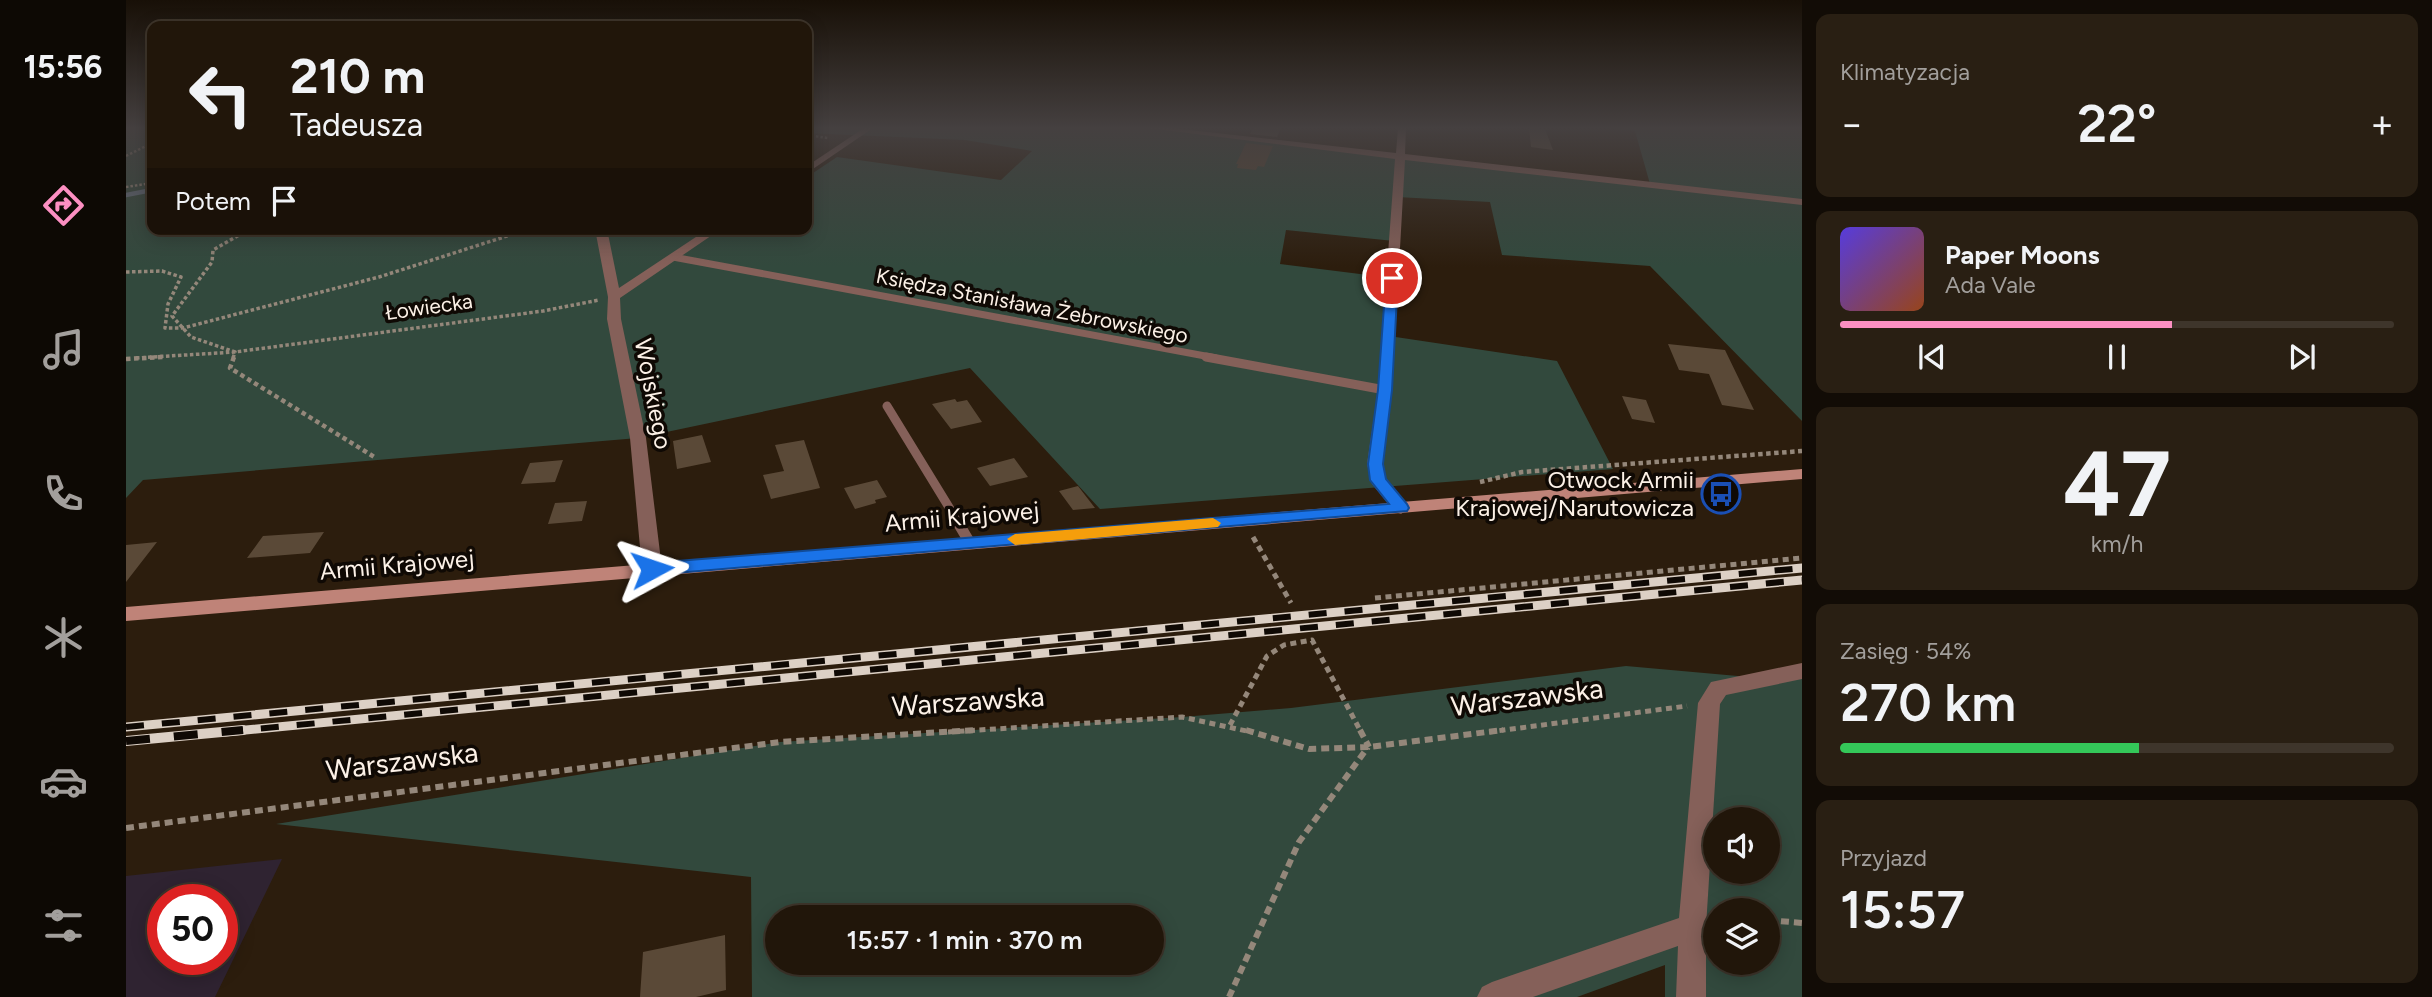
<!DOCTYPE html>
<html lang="pl">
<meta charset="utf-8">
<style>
:root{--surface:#21160a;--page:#291f13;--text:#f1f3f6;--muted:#a29f9c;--line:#3e352b;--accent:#fc8fc2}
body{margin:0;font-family:Figtree,sans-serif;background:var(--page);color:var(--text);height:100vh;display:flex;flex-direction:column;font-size:26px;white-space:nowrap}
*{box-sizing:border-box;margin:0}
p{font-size:23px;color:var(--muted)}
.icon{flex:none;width:38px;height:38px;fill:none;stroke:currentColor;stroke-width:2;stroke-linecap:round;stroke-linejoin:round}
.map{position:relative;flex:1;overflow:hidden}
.side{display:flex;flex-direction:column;gap:14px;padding:14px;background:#120c06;width:630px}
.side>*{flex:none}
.hud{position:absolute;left:21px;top:21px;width:665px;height:214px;border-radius:14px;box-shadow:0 4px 18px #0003,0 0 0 2px var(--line);background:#21160a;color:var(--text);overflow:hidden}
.fabs{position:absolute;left:1577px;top:807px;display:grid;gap:14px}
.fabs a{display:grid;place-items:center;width:77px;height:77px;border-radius:50%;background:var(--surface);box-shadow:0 4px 18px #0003,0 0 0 2px var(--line);font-size:35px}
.speed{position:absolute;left:21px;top:884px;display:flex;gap:14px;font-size:35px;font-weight:700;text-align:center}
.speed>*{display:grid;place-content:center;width:91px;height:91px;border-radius:50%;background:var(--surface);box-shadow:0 4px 18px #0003,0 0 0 2px var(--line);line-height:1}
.speed .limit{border:10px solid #d22;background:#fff;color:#111}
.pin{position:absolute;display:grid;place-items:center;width:60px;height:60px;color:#fff;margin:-30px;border:4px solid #fff;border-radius:50%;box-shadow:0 2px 7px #0007}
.me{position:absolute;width:77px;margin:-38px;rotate:85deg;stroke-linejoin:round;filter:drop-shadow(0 0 5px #0008)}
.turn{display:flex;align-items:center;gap:24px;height:147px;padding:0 28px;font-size:32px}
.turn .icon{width:91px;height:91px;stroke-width:2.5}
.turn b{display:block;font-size:49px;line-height:60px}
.then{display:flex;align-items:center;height:66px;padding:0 28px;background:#0003;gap:14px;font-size:26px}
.big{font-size:52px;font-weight:600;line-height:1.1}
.side .widget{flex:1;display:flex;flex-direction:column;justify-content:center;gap:10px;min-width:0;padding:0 24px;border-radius:14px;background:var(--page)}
.side .dial{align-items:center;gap:0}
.dial b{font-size:91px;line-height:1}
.song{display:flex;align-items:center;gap:21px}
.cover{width:84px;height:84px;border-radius:10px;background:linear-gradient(135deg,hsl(250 70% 55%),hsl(20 70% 35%))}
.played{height:7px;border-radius:4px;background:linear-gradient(90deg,var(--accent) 60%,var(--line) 60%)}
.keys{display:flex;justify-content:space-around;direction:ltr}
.heat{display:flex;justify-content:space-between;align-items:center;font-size:38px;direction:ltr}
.charge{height:10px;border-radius:5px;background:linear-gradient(90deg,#34c759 54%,var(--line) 0)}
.trip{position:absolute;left:639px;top:905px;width:399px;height:70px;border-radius:35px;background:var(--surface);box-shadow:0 4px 18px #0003,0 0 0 2px var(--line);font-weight:600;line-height:70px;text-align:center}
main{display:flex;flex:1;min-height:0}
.tab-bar{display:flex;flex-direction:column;width:126px;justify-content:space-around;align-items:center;background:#0d0904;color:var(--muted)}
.tab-bar .icon{width:49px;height:49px}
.tab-bar .on{color:var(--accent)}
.tab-bar b{font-size:32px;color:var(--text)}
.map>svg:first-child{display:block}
.education{fill:#2f2331;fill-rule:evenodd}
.green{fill:#32493d;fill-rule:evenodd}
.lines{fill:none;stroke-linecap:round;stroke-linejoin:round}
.stream{stroke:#636f7d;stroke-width:4.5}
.building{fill:#5a4937}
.path-far4{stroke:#94877a;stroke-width:2.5;stroke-dasharray:2.5 2;stroke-linecap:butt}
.path-far3{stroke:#94877a;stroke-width:3.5;stroke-dasharray:3.5 2.5;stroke-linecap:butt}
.path-far2{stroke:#94877a;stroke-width:4.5;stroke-dasharray:4.5 3.5;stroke-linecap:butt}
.path-far1{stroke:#94877a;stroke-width:5;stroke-dasharray:6 4.5;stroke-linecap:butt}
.path{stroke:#94877a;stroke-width:6;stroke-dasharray:8 5;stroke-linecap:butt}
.lane-far2{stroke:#856059;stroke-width:7}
.lane-far1{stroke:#856059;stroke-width:9}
.lane{stroke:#856059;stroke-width:11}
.street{fill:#856059;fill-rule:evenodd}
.secondary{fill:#bf8378;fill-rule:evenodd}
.rail-far1-casing{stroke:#dcd0c5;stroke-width:9}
.rail-casing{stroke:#dcd0c5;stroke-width:10}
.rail-far1{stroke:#0f0904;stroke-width:6;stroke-dasharray:18;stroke-linecap:butt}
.rail{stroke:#0f0904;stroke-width:8;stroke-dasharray:24;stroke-linecap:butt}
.route{fill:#1a73e8;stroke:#114b97;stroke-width:2}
.slow{fill:#f59e0b}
.labels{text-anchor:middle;stroke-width:7;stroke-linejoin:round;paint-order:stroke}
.far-street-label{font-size:21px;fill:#fcf1e7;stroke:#0f0904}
.street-label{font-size:24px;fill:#fcf1e7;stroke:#0f0904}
.poi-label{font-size:24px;fill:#fcf1e7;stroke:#0f0904;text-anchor:end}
.near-street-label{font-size:28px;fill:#fcf1e7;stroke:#0f0904}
</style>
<main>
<nav class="tab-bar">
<b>15:56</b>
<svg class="icon on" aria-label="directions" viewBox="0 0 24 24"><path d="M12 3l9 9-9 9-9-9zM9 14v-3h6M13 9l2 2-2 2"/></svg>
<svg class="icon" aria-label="music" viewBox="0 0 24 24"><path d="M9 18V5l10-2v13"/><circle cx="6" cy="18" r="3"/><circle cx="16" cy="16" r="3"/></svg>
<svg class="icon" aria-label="phone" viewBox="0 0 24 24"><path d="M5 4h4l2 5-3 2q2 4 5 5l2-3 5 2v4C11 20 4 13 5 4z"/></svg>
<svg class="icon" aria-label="climate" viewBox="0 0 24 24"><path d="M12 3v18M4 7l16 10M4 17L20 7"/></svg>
<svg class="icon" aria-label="car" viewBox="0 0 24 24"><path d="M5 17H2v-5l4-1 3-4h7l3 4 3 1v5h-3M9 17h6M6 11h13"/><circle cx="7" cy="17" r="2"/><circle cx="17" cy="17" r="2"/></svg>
<svg class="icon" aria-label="filters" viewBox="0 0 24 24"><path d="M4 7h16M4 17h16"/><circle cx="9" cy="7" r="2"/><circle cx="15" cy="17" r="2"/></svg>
</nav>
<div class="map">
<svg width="1676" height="997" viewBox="0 0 1676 997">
<rect width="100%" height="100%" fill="#2c1d0d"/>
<!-- education -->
<path class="education" d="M156 859 89 997H0V876ZM37 900H96V959H37Z"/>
<!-- green -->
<path class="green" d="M0 128H26V229H681V177L711 157 875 180 906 151 839 140 681 133V128H1026L1524 184 1509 131 1478 128H1676V421L1524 266 1376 255 1364 202 1271 197 1268 241 1160 230 1154 264 1266 278 1263 336 1431 361 1487 469 974 509 844 368 512 438 17 480 0 498Z
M1500 666 1634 678 1676 672V997H1539V965L1451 997H626L625 877 150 824 654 742 1056 717 1165 708ZM1589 819H1642V872H1589ZM1589 910H1642V962H1589ZM651 917H1026V962H651Z"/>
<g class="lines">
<!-- stream -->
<path class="stream" d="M0 195 26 190"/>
</g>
<!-- building -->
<path class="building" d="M1127 128H1155L1151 137 1124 134Z
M1403 128 1419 129 1427 150 1405 147Z
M1120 143 1147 146 1138 167 1132 166 1130 170 1111 168 1112 164H1110Z
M1542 344 1599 350 1628 410 1596 405 1583 374 1553 370Z
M1496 396 1520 400 1529 423 1506 419Z
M829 399 831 402 841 400 856 422 825 429 806 404Z
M576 435 585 462 551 469 547 441Z
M678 440 694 488 645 499 637 475 658 471 649 445Z
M888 458 902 477 864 486 851 468Z
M437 460 429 482 395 484 404 463Z
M751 480 761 497 749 500 750 503 729 509 718 488Z
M952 486 969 508 947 510 933 491Z
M461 501 456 521 422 524 429 503Z
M198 532 184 553 121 558 137 536Z
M31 542 0 582V545Z
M599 935 600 990 570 997H514L517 952Z"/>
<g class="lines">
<!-- path-far4 -->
<path class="path-far4" d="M681 135 702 138
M0 156 26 143
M0 187 26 183"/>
<!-- path-far3 -->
<path class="path-far3" d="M0 272 36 271 55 277 42 304 39 328H57L253 277 403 229
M10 358 109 352 417 311 473 300
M107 358 109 352 65 337 46 316 86 262 87 250 113 235 115 229"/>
<!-- path-far2 -->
<path class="path-far2" d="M108 357 104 368 250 458
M0 359 37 357
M1354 482 1396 472 1676 451"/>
<!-- path-far1 -->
<path class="path-far1" d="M1127 537 1165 603
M1249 598 1676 558
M1104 725 1141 656 1158 645 1186 640 1235 732
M822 732 1056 717 1125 732
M1363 732 1561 706"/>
<!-- path -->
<path class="path" d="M1120 730 1183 749 1243 747 1377 730
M1234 730 1243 747
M0 828 654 742 851 730
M1642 920 1676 923
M1103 997 1173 842 1242 747"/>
<!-- lane-far2 -->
<path class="lane-far2" d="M547 257 1090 358"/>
<!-- lane-far1 -->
<path class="lane-far1" d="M1080 357 1259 390
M761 406 832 522"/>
<!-- lane -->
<path class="lane" d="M831 521 844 543"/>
<!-- street -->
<path class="street" d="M738 128H747L681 173V166Z
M1022 128H1046L1270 153 1272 128H1280L1279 154 1676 199V205L1279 160 1266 390 1257 464 1260 479 1284 508 1275 514 1269 512 1246 484 1241 464 1252 390 1269 159Z
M469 229H481L493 288 582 229H595L494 298 495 319 520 438 536 569 533 574H519L516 569 504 438 481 319 482 297Z
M1676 663V679L1600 695 1594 704 1580 927V997H1550L1552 946 1407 997H1351L1356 987 1366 982 1553 918 1572 703 1585 682Z"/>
<!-- secondary -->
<path class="secondary" d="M1676 469V479L0 621V607Z"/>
<!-- rail-far1 casing -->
<g class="rail-far1-casing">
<path id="rail-far1" d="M0 727 1676 568
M99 732 1676 580"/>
</g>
<!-- rail casing -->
<g class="rail-casing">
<path id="rail" d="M0 741 117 730"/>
</g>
<!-- rail-far1 -->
<use href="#rail-far1" class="rail-far1"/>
<!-- rail -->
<use href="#rail" class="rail"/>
</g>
<!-- sky -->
<linearGradient id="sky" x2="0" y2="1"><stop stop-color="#181007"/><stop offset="0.48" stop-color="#454040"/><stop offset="1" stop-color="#454040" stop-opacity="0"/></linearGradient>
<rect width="1676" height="267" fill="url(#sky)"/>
<!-- route -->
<path class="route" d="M1266 275 1272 278 1266 390 1257 464 1260 479 1281 504 1283 508 1281 511 526 575 517 569 526 563 1263 504 1244 480 1242 464 1252 390 1260 278Z"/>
<!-- slow -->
<path class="slow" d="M1087 518 1095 523 1092 527 889 545 881 539 889 534Z"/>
<!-- icons -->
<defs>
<g id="bus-ring" transform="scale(2.0125)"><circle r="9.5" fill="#0f0904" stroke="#1a4fb4" stroke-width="1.5"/><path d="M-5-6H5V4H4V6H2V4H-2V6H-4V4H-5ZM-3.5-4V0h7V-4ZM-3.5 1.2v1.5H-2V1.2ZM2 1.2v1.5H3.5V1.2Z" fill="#1a4fb4"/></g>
</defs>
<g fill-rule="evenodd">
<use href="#bus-ring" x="1595" y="494"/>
</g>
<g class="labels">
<!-- far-street labels -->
<g class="far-street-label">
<text transform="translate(906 306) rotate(11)" y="7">Księdza Stanisława Żebrowskiego</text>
<text transform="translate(303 307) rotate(-8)" y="7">Łowiecka</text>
</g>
<!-- street labels -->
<g class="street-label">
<text transform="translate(527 394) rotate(79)" y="8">Wojskiego</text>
<text transform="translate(836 517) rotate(-5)" y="8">Armii Krajowej</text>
<text transform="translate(271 565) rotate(-5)" y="8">Armii Krajowej</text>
</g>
<!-- poi labels -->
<g class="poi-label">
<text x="1568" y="488">Otwock Armii<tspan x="1568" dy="28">Krajowej/Narutowicza</tspan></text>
</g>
<!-- near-street labels -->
<g class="near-street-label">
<text transform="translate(1401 697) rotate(-7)" y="10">Warszawska</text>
<text transform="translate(842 701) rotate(-4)" y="10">Warszawska</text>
<text transform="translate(276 761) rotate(-7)" y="10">Warszawska</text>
</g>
</g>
</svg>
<div class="fabs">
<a><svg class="icon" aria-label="sound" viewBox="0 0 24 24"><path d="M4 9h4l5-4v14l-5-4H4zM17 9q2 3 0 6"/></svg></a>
<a><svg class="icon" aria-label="layers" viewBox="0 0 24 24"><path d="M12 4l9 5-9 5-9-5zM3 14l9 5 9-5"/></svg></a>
</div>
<div class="speed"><div class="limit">50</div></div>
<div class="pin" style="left:1266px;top:278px;background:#d93025"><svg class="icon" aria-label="arrive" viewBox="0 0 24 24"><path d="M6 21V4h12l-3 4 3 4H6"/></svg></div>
<svg class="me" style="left:526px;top:569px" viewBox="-20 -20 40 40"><path d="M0-17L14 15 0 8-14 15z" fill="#1a73e8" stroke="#fff" stroke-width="4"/></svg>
<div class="trip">15:57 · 1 min · 370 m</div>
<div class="hud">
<div class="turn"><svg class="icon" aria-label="left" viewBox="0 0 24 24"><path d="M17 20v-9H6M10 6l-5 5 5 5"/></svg><div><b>210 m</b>Tadeusza</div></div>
<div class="then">Potem<svg class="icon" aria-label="arrive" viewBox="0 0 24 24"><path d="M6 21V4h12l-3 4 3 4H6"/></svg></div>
</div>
</div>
<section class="side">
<div class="widget"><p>Klimatyzacja</p>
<div class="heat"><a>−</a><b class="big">22°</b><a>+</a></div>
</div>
<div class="widget">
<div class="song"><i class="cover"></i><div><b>Paper Moons</b><p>Ada Vale</p></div></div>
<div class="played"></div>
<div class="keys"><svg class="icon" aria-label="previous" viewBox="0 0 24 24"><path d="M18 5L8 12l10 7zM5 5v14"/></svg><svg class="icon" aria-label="pause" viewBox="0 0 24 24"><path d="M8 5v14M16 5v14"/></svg><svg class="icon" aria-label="next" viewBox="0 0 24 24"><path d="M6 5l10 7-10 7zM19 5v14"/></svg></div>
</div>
<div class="widget dial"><b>47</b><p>km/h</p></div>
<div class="widget"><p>Zasięg · 54%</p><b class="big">270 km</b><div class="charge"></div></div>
<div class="widget"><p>Przyjazd</p><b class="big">15:57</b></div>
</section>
</main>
